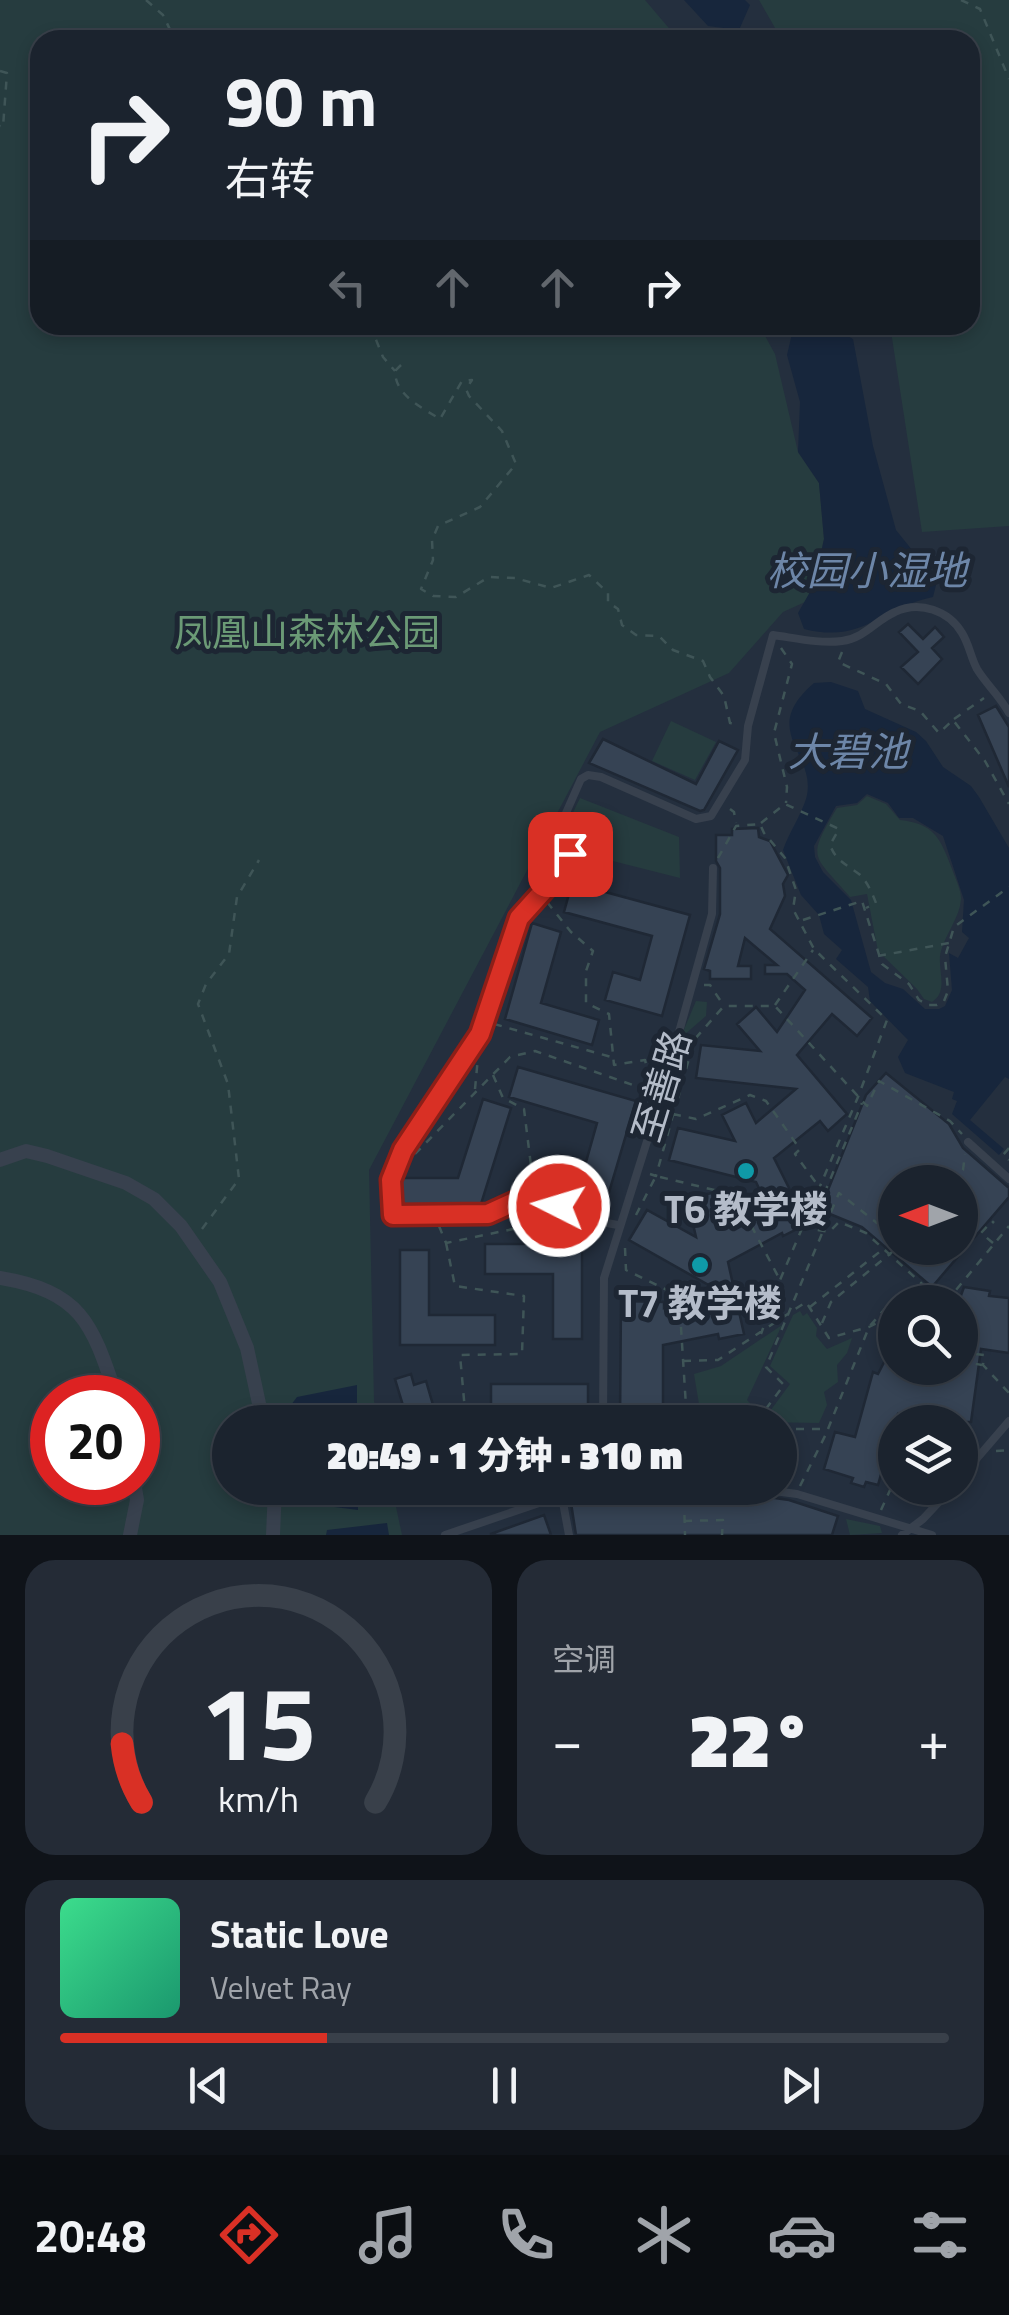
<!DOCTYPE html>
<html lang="zh">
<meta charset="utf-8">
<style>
:root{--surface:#1b232e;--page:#242b36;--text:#f1f3f6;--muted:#a0a4aa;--line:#39404a;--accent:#d93025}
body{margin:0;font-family:"Titillium Web","Noto Sans SC",sans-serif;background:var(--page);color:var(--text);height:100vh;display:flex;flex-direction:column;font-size:38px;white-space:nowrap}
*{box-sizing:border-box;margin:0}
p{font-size:32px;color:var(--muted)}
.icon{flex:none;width:55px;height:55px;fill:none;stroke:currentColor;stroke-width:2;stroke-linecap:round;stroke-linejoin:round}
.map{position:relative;height:1535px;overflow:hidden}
.side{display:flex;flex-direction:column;gap:25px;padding:25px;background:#0f1319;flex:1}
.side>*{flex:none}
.top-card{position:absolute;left:30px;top:30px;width:950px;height:305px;border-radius:30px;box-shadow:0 5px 15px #0003,0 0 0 2px var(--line);background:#1b232e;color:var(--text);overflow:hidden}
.needle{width:65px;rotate:270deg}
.controls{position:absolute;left:878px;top:1165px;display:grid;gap:20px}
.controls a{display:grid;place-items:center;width:100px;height:100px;border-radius:50%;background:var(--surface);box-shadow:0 5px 15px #0003,0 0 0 2px var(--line);font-size:50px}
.speed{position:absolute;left:30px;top:1375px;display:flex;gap:20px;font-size:50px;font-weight:700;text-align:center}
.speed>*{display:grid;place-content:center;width:130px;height:130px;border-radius:50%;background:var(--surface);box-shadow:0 5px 15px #0003,0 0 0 2px var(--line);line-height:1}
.speed .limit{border:15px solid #d22;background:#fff;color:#111}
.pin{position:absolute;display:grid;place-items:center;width:85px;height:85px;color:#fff;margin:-42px;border-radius:20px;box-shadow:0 5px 15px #0006}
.me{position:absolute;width:110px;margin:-55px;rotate:275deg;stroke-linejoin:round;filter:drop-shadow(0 0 8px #0008)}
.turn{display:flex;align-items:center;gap:35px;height:210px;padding:0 30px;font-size:45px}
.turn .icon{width:130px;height:130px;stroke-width:2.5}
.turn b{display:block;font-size:70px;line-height:85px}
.lanes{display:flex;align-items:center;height:95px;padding:0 30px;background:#0003;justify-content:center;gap:50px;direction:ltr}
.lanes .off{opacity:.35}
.big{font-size:75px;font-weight:800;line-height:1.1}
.side .tile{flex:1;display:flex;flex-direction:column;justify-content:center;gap:15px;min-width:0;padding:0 35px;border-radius:30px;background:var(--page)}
.side .dial{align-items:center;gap:0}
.dial svg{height:260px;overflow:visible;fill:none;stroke:var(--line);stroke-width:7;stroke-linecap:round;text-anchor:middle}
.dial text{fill:var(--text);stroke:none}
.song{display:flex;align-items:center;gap:30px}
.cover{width:120px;height:120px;border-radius:15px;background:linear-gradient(135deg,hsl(150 70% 55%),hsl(160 70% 35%))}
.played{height:10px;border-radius:5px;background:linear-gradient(90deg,var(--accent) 30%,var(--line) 30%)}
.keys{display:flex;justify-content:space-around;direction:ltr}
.heat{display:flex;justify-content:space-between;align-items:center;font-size:55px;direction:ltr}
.side .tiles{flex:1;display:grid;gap:25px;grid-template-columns:1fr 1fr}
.tile:last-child{grid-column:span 2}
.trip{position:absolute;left:212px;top:1405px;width:585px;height:100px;border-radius:50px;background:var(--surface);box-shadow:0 5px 15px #0003,0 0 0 2px var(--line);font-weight:800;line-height:100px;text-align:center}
.tab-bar{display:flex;height:160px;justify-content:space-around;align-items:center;background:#0b0e12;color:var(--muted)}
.tab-bar .icon{width:70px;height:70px}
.tab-bar .on{color:var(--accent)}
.tab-bar b{font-size:45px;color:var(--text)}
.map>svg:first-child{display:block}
.green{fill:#263c3f;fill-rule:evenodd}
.water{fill:#17263c;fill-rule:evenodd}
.building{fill:#364354;stroke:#1f2835;stroke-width:2.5;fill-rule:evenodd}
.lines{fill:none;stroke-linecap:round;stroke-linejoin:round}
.path{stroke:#3f5557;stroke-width:2.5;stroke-dasharray:8 8;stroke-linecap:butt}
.lane{stroke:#38414e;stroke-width:8}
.street{stroke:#38414e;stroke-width:14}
.route-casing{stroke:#8d1f18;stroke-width:25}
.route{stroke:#d93025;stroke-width:18}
.culture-dot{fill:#0f9aa8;stroke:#1d2633;stroke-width:4}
.labels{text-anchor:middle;stroke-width:10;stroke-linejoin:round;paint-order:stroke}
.park-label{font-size:38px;fill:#6b9a76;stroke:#1d2633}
.street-label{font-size:38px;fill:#b4bcc9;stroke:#1d2633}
.poi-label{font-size:38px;font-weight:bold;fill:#b4bcc9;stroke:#1d2633}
.water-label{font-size:40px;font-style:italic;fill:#6d86a8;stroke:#1d2633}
</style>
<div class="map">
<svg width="1009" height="1535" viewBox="0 0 1009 1535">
<rect width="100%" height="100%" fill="#242f3e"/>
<!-- green -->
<path class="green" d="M0 0H645L679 40H40V325H759L775 354 798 452 819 483 824 539 814 585 805 602 783 612 729 673 600 732 369 1170 374 1401 379 1422H230V1488H392L402 1535H0ZM52 1398H138V1482H52Z
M759 0H1009V526L922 532 890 325H970V40H782Z
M671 721 716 742 695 780 652 761Z
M867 796 886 804 900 820C934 824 940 837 952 869 955 878 961 889 961 899 960 917 946 933 941 951 936 968 950 990 932 1002L924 999 917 989 878 951 867 894 850 897C814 854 805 861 837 808L857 805Z
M580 798 679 837 680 878 573 851 564 831Z
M696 1001 707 1002 706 1016 684 1035 674 1092 665 1090 680 1039Z
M800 1311 803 1316 807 1313 817 1328 816 1336 827 1349 852 1338 847 1353 837 1365 838 1382 824 1392 827 1405 819 1423 762 1422 790 1384 770 1366 793 1315Z
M782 1325 747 1400 758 1412 752 1422H702L694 1374 721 1366Z
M846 1519 880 1526 882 1533 850 1535Z"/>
<!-- water -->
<path class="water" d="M684 0H745L750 5 739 30 708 26Z
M794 325H827L853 339 873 446 896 530 937 581 933 597C878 608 865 644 804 629L798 613 814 585 824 539 819 483 798 452 800 402 787 355Z
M831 682 858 691 865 709 916 732 926 741 943 767 971 786 979 797 1009 848V1079L1005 1077 970 1120 1004 1149 999 1155 952 1114 957 1101 952 1099 954 1092 905 1073 898 1057 908 1040 870 1001 868 987 836 959 842 950 824 934 819 915 801 895 783 850C789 833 801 815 806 799 819 754 757 732 814 683ZM867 794 888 803 899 818H913L943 836 964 900 962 932 969 938 958 958 949 953 952 990 945 1006 939 1009H925L903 989 885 983 871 972 851 900 823 872 815 857 814 846 836 806 857 803Z
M357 1385V1422H290L285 1413 297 1397Z
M312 1488H358V1510L319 1505Z
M387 1523 389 1535H326L327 1530Z"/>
<!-- building -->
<path class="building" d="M908 624 923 639 935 627 944 637 932 648 942 659 918 684 901 667 918 652 899 632Z
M996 706 1009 727V787L978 715Z
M603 739 696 784 719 741 738 750 704 810 700 811 589 763Z
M758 828 759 837 770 841 788 875 783 884 785 896 770 929 872 1018 857 1036 832 1014 797 1055 847 1114 828 1131 820 1121 774 1158 807 1224 783 1236 782 1233 728 1262 744 1334 719 1339 718 1334 663 1345V1422H620L621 1301 664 1302V1308L719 1291 629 1240 647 1210 696 1237 687 1198 712 1193 719 1223 763 1197 756 1182 669 1160 678 1128 735 1141 722 1115 746 1103 756 1123 796 1089 696 1078 701 1045 760 1051 737 1024 756 1007 777 1032 805 990 787 974H765V965H777L745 938 738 966H751V979H710V971L704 969 720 914V868L716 861V835H732V829Z
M572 883 690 915 662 1016 605 1000 613 972 640 980 652 936 564 912Z
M532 923 561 932 541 1003 599 1020 592 1045 505 1019Z
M518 1067 636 1101 607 1199 552 1183 560 1155 586 1162 597 1123 509 1097Z
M886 1073 949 1124 963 1148 1009 1188V1197L932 1287 862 1227 820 1210 866 1095ZM895 1182H960V1248H895Z
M483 1099 511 1108 480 1207H400V1178H458Z
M485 1244H582V1339H553V1274H485Z
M400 1250H429V1315H495V1345H400Z
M964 1287 990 1291 989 1296 1009 1298V1353L981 1349 971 1422H943L944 1420 898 1414 878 1485 866 1482 864 1487 851 1483 853 1478 824 1469 835 1432 855 1437 873 1372 878 1374 895 1341V1368H960V1298Z
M411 1374 414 1385 426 1381 438 1422H408L395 1379Z
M491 1384H588V1422H559V1414H491Z
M747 1494 789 1500 838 1516 832 1535H576L571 1503Z
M544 1515 551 1535H491V1534Z"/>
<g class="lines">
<!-- path -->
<path class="path" d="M146 0 163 15 175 40
M961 0 980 9 1009 79
M0 71 7 73 3 127 0 126
M370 325 383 357 395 371
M401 365 395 371C395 395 421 407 440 419L462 381 472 380 466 389 469 396 502 431 516 464 480 507 438 526 432 540 433 560 421 589 433 596 456 597 489 577 515 578 551 588 589 575 608 593V602L618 609 622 625 636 635 659 636 673 650 703 661 710 677 724 696 730 723 738 724
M781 648 792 664 774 733 787 787 786 803
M842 652 838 662 886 684 901 704 920 711 939 733 953 720 985 761 1009 804
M954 719 984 698
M730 809 734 812 736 823
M761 823 785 804 839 829 830 845C836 861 846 864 859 874 867 881 872 893 876 903L866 908
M718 858 736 826 760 824 764 833 785 858 796 890 793 909 814 949 887 1020 858 1097 780 1280
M547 902 571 932 593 951 586 971V1003L609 1014 614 1065 645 1060 652 1088
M803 920 862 901 882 964 909 984 919 1000 928 1005H937L944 1001 948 991 945 957 954 927 1009 887
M878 956 949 943
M704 985H710L724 1006
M775 1005 813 950
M494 1024 611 1057
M493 1075 503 1098 524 1109 533 1182
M475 1089 478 1057
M667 1103 676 1106 694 1040 724 1006H775L867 1106 879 1081 950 1121 962 1134
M673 1114 696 1119 750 1095 766 1101 800 1149 795 1154 819 1187
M1009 1148 1003 1155 1009 1160
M415 1154 510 1057 535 1051 653 1092
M650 1174 656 1176 675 1108
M952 1182 963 1170 965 1154
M517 1209 522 1226
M636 1215 656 1176 735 1195 780 1280 761 1334
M812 1223 862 1103
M439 1226 446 1243 523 1227 582 1231
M802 1227 829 1232 839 1222 866 1233 942 1302
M202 1229 239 1179 228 1084 198 1004 206 984 229 954 237 897 259 860
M446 1243 455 1286 524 1296 522 1354 460 1355 466 1422
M993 1243 981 1233 992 1221 994 1223
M625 1248 626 1270 679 1296 687 1422
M946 1302 1009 1226
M810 1307 882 1250
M822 1323 831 1302 897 1248
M960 1352 984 1355 983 1365 1009 1393
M683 1361 718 1360 806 1302 829 1338 869 1327 890 1316 895 1320
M960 1361 982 1365
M756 1422 784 1385 766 1367 839 1193 877 1223 889 1193 895 1194
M780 1429H828L869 1327 891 1302 895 1303
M996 1451 1009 1450
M800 1486 828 1430
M684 1499 685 1535
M881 1510 895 1479
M684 1521 723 1520 722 1535"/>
<!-- lane -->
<path class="lane" d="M968 1142 1009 1179
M618 1225 584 1219 534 1193 488 1214 393 1215 391 1180 403 1150 481 1034 519 918 568 861 570 854 558 831 581 779 588 775 601 777 696 819 711 816 745 760 748 726 773 635C795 638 820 644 842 641 865 638 876 620 895 612 920 600 949 611 962 633 969 644 971 658 977 669 986 684 1000 696 1009 713
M603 1422 604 1278 660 1100 712 914 713 868
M960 1478 1009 1421
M751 1488 797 1494 932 1535
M562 1497 569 1535
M445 1535 545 1501 587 1491 726 1488
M902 1535 923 1519 952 1488"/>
<!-- street -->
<path class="street" d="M0 1160 26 1151 47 1156 126 1183 154 1199 181 1226 220 1282 247 1348 263 1422
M0 1278C83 1292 92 1324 117 1398
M130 1535 137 1500 134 1482
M273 1535 275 1488"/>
</g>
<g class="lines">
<!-- route casing -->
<g class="route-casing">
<path id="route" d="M559 1206 534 1193 488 1214 393 1215 391 1180 403 1150 480 1034 519 918 564 868 570 854"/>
</g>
<!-- route -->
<use href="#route" class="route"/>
</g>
<!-- markers -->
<g class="culture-dot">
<circle cx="746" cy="1171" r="10"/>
<circle cx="700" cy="1265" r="10"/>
</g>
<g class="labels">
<!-- park labels -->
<g class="park-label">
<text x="307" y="646">凤凰山森林公园</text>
</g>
<!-- street labels -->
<g class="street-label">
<text transform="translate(662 1086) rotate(-73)" y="13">至善路</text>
</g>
<!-- poi labels -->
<g class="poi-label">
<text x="746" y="1223">T6 教学楼</text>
<text x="700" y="1317">T7 教学楼</text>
</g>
<!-- water labels -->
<g class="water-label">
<text x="867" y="585">校园小湿地</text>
<text x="848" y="766">大碧池</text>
</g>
</g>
</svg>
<div class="controls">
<a><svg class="needle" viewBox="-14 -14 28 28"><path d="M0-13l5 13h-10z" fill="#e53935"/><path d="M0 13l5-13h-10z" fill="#a0a4aa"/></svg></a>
<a><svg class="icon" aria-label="search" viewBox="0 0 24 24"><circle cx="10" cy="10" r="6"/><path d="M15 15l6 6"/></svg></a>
<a><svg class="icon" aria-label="layers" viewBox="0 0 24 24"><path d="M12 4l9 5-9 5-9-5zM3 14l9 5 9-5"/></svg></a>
</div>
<div class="speed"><div class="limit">20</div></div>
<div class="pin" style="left:570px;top:854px;background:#d93025"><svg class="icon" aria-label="arrive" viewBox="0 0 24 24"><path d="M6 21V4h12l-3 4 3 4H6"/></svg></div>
<svg class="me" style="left:559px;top:1206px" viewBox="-20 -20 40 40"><circle r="17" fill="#d93025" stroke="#fff" stroke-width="3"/><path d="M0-11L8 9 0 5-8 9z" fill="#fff"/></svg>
<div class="trip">20:49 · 1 分钟 · 310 m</div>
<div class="top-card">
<div class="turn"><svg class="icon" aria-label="right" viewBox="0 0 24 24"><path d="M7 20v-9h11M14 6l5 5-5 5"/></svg><div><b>90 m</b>右转</div></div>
<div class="lanes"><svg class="icon off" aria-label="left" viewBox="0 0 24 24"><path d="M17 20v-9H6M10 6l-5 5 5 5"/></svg><svg class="icon off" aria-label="ahead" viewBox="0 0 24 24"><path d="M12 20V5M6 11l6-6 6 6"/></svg><svg class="icon off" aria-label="ahead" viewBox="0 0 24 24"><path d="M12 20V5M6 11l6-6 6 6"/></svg><svg class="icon" aria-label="right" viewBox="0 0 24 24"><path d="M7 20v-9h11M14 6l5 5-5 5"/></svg></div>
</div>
</div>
<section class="side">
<div class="tiles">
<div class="tile dial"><svg viewBox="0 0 100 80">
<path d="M14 69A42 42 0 1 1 86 69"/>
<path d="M14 69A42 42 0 0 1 8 51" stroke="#d93025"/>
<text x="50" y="56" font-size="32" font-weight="700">15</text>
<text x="50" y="72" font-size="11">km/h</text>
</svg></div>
<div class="tile"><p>空调</p>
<div class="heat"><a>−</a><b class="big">22°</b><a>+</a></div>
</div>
<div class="tile">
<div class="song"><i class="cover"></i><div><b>Static Love</b><p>Velvet Ray</p></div></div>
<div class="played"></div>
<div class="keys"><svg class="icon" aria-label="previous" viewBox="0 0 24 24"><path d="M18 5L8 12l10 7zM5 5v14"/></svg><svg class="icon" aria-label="pause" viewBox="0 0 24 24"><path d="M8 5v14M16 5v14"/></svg><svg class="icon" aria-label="next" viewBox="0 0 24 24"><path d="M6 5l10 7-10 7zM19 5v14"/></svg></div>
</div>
</div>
</section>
<nav class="tab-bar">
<b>20:48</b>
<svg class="icon on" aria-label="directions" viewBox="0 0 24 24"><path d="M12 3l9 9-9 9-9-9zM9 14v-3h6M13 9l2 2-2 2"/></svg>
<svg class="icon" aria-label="music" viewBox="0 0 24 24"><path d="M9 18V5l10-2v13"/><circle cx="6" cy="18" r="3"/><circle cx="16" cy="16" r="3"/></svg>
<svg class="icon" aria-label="phone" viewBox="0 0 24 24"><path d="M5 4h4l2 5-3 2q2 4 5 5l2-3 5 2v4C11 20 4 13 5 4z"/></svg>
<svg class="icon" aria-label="climate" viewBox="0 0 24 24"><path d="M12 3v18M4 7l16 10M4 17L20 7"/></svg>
<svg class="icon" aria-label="car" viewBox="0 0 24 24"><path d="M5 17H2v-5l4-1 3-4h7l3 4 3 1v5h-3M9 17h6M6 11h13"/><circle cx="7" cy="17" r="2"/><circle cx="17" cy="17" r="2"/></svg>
<svg class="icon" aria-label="filters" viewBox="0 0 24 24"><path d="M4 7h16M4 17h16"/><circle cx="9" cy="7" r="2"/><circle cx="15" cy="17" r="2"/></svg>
</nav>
